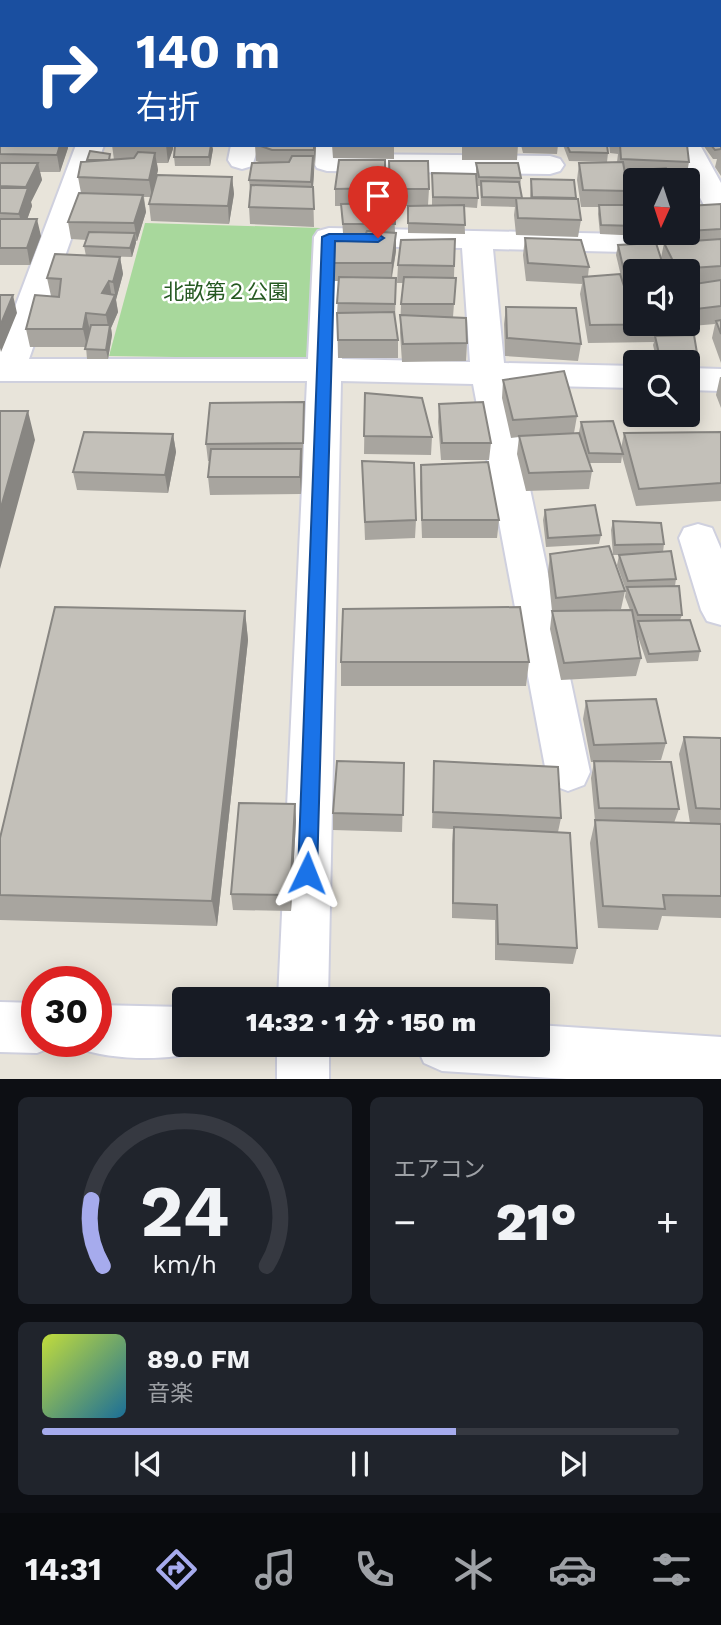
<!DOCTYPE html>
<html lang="ja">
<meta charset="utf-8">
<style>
:root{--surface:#171b24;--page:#20242c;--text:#f1f3f6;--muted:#9ea1a6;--line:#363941;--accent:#a6abed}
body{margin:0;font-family:"Work Sans","Noto Sans JP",sans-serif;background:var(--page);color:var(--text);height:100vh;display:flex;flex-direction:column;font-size:26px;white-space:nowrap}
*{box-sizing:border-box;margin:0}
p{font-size:23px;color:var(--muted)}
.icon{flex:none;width:38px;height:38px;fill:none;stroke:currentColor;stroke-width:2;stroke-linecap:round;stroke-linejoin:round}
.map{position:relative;height:1079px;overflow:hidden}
.side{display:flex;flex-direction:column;gap:18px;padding:18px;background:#0d0f14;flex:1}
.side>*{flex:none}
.guide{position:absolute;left:0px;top:0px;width:721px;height:147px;box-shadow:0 4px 18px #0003;background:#1a4fa0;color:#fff;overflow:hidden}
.needle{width:46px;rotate:183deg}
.fabs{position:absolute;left:623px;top:168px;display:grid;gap:14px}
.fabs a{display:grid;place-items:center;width:77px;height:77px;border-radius:7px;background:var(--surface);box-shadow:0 4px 18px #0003;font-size:35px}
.speed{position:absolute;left:21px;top:966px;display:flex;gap:14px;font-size:35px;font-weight:700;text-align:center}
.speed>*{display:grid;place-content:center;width:91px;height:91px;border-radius:50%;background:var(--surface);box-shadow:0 4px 18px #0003;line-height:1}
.speed .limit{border:10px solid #d22;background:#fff;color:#111}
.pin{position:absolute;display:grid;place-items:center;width:60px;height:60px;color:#fff;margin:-72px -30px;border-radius:50% 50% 50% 0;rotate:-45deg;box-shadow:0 0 7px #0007}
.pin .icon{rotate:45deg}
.me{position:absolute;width:77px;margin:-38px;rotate:2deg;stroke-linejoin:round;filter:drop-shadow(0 0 5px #0008)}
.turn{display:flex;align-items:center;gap:24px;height:147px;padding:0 21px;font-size:32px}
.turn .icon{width:91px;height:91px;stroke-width:2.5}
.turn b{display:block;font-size:49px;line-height:60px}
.big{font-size:52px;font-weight:800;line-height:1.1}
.side .tile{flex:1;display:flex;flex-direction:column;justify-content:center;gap:10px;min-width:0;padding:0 24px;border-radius:10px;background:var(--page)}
.side .dial{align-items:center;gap:0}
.dial svg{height:182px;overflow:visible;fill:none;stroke:var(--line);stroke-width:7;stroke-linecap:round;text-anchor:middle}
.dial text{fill:var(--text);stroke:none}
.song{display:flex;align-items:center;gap:21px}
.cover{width:84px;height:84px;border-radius:10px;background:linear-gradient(135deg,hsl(70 70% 55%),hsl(200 70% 35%))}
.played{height:7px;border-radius:4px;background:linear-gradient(90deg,var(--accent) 65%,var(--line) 65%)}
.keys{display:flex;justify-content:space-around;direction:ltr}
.heat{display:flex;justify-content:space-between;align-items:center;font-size:38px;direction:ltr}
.side .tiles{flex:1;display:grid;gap:18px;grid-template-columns:1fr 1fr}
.tile:last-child{grid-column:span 2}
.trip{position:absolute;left:172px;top:987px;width:378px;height:70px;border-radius:7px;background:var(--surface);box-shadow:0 4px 18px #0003;font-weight:800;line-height:70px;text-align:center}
.tabs{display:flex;height:112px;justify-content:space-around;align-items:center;background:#090b0e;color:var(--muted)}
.tabs .icon{width:49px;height:49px}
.tabs .active{color:var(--accent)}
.tabs b{font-size:32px;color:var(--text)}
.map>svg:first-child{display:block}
.green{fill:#a8d89c}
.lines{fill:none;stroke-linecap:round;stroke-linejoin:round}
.street-casing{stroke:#cfd0de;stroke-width:4}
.secondary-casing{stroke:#cfd0de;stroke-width:4}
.street{fill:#fff;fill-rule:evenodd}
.secondary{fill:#fff;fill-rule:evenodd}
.wall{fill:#a8a59f;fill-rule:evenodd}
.shaded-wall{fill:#888682}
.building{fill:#c3c0b9;stroke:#888682;stroke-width:2}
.route{fill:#1a73e8;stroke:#114b97;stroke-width:2}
.labels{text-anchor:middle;stroke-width:5;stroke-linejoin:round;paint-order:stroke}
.park-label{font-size:21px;fill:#255921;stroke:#fff}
</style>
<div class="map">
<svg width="721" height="1079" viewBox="0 0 721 1079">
<rect width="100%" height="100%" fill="#e8e4da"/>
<!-- green -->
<path class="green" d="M145 223 320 228 306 359 109 356Z"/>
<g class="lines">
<!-- street casing -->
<g class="street-casing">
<path id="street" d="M312 0H336L337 2H313Z
M451 0H475L476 2H452Z
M666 0H690L691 2H667Z
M0 21H2V35H0Z
M719 59 721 60V78L719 77Z
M76 145H104L29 359H308L314 237 318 231 329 228 626 234 637 237 641 243 637 249 626 252 493 249 504 363 635 366V388L508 385 590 772 584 785 568 791 552 785 546 772 473 384 341 381 328 999H278L307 381H0V347ZM344 246 462 248 470 362 342 359Z
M231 145H259L252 166 242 169 232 166 228 160Z
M313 145H341V154L550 156 560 159 564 165 560 171 550 174 327 171 317 168 313 162Z
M672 145H700L721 183V218L711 215 706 209Z
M688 368 721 369V391L688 390Z
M698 524 712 528 721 549V625L707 621 701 610 679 538 684 528Z
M277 1045H329V1079H277Z"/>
</g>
<!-- secondary casing -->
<g class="secondary-casing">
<path id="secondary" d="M0 1002 37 1003V1041H57L55 1046 37 1053 0 1052Z
M96 1005 184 1007V1045H204L202 1050C171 1062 109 1060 78 1048L75 1041H96Z
M537 1025 721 1037V1079H567L442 1071 424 1063 416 1045H537Z"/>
</g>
<!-- street -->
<use href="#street" class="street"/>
<!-- secondary -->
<use href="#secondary" class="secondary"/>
</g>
<!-- wall -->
<path class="wall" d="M472 0H576L577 2H473Z
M695 0H721V21H719V2H694Z
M719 21H721V46L719 44Z
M0 32H2V110L0 113Z
M719 72 721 75 720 83H721V176L715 167 717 159H713L703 145H719Z
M0 132 2 145H68V148L60 172H40L42 180 31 202 32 206 27 219 41 236 30 265H0Z
M112 145H173V149L168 163H157L158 170 155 181 232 177 234 194 229 224 151 221 149 204 151 197H144L146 212 137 241H136L132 257 99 256 120 257 123 274 116 299 118 312 111 328 112 335 108 359H87L86 347H30L26 329 59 296H51L47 278 86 256 84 246 87 240 71 239 68 222 81 193 78 177 87 161V160H114Z
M255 145H316L313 187 314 227 250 224 249 207 250 189 249 180 262 163 256 161Z
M332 145H394V159L333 158Z
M462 145H518L517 160H462Z
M521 145H558L557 154 523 153Z
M563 145H607L608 153 607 162 569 161Z
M609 145H687L689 162 686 179 671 178 635 180V233H643L642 236 600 234 598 214 599 207H581L577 180 579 163 617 162 618 154 610 153ZM628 193 633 205H626Z
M213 149 210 166H175L174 157Z
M385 160V203H390L389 161 429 189 428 205H432V173L478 198 477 208 464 207 465 234 408 233V206H394L395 233H396V251L392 278H396L395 320 398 340V358H338L337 313 339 281H334V263L363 240 366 233H343L341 206H335V189Z
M476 163 521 178 520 187 522 198H530L531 179 576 199 581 220 578 237 516 235 514 215 515 207 481 206 480 186H478L476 172Z
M721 204V363L712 338 715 324 692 326 691 324 689 335 698 359 696 368H688V362H657L653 345 654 342 588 343 580 294 582 284 526 281 523 255 525 238 589 267 588 276H621L616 255 618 245 661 258 664 243H669L665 233H688V206ZM635 271H688V324L624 286 622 281H635Z
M455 239 454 278H456L453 317 467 343 466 361 402 362 400 333 401 304 403 283H397L398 265Z
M506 307 581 344 578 361 505 356 504 324Z
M720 377H721V408L716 395Z
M503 380 577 416 574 433 581 439 579 432 581 422 621 449 624 433 721 432V501L636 506 622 456 621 463H589L592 471 589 489 526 491 517 454 519 437 511 438 502 398Z
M365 393 432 437 431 455 364 454Z
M439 404 491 443 489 460H441L438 422Z
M304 420 301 494 210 495 208 477 210 461H208L206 444Z
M173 434 176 452 168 493 77 490 73 472Z
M362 461 416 520 415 538 365 540Z
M421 465 499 520 497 538H422L420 483Z
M545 510 601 535 599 544 546 547 543 520Z
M613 521 664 544 663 552 676 579 675 586 682 615 680 620 700 651 698 661 647 663 636 631 641 658 636 676 561 680 550 629 552 611 548 572 550 554 625 591 621 609 606 610H630L625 597 626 590 617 565 619 555H630H613L611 530Z
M245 611 248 640 217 926 0 920V838Z
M341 662H529L526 686H341Z
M586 701 666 743 661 760 621 761 679 809 674 823H690L679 754 684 737 721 738V918L662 916 658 930 598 928 590 843 595 821 591 778 594 762H591L583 719Z
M434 761 561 818 558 832 577 948 573 964 495 960V920L452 918V844L453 829 432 828Z
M404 763 402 832 333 830V813Z
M295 804 296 821 291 911 233 910 231 894Z"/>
<!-- shaded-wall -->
<path class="shaded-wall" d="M2 97V110L0 113V101Z
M60 145H68V148L60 172 57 155Z
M166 145H173V149L168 163Z
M211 145H212L213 149 210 166 209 157Z
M314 145H316L315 167 314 150Z
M155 153 158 170 152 197 149 180Z
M313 156 314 173 312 199 311 182Z
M38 163 42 180 31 202 32 206 23 231 19 214 27 191 26 187Z
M232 177 234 194 229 224 228 206Z
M143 195 146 212 137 241 134 223Z
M37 219 41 236 30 265 27 248Z
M135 233 136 243 132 257 130 248Z
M396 233V251L391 280 392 263Z
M120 257 123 274 116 300 113 282Z
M109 281 112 298 102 293Z
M13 295 17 313 1 352 0 348V326Z
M115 295 118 312 111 328 112 335 108 359 106 350 109 332 106 315Z
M86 313 90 331 87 347 83 329Z
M28 411 35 440 0 569V511Z
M173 434 176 452 168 493 165 475Z
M301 449 302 467 301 494 300 477Z
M245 611 248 640 217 926 212 901Z
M295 804 296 821 291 911 290 895Z"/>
<!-- building -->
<path class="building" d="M0 0H37L36 2H2V7H0Z
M53 0H104V2H53Z
M244 0H298V2H244Z
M351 0H427V2H351Z
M502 0H535L536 2 480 1Z
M537 0H576L577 2H538Z
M598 0H633L635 2H599Z
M638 0H673L675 2H639Z
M698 0H721V12H719V2H699Z
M719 21H721V35L719 33Z
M0 32H2V44H0Z
M0 49H2V63H0Z
M0 70H2V82H0Z
M719 83H721V96H719Z
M0 86H2V97L0 101Z
M719 96H721V116H719Z
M719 131H721V149L715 150 711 145H719Z
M0 132H2V145H60L57 155 0 154Z
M175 145H211L209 157H174Z
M258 145H314V150H272Z
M567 145H607L608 153 570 152Z
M620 145H687L689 162 621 159Z
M90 151 110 154 109 160H87Z
M138 152 155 153 149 180 78 177 81 162 134 158Z
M292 156H313L311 182 249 180 252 163 289 162Z
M339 160H385V188L335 189Z
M389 161H428L429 189H390Z
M623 162 628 191 583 190 579 163Z
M0 163H38L26 187 0 186Z
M476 163H518L521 178 479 177Z
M666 168 672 180H635V186L629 171Z
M432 173 476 174 478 198 433 197Z
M157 175 232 177 228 206 149 204Z
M531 179 574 180 576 198 532 197Z
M481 181 519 182 522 198 482 197Z
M251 185 313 187 314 209 249 207Z
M0 188H28L19 214 0 213Z
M79 193 143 195 134 223 68 222Z
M516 198 578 199 581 220 518 218Z
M394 203 395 224H343L341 204Z
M721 204V229L688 231V206Z
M464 205 465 225 408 223V206Z
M599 205H634L635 207V226L601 225Z
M0 219H37L27 248H0Z
M367 231 396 233 392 263H334L335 241 363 240Z
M89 232 135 233 130 248 84 246Z
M525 238 581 240 589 267 528 263Z
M455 239 454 266 398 265 401 240Z
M721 239V266L677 269 664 243Z
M656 243 665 271H624L618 245Z
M55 254 120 257 113 282 109 281 102 293 115 295 106 315 86 313 83 329H26L35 295 59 297 61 279 47 278Z
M620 274 624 286 635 287V324H677L590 325 583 277Z
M339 277 396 278 395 304 337 303Z
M404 277 456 278 454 304H401Z
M721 280V306L696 309 688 292V285Z
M0 295H13L0 326Z
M506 307 576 308 581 344 507 338Z
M688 310 691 323 688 324Z
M394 312 398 340H338L337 313Z
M400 315 466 318 467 343 403 344Z
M721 320V334L716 321Z
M91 325H110L106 350 85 349Z
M694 335 698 359 660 358 655 336Z
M564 371 577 416 513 420 503 380Z
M365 393 422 398 432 437 364 436Z
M304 402 303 443 206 444 210 403Z
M483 402 491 443H442L439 404Z
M0 411H28L0 511Z
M613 421 623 454 589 453 581 422Z
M84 432 173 434 165 475 73 472Z
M721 432V483L639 489 624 433Z
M579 433 592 471 529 473 519 436Z
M211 449H301L300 477H208Z
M362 461 414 463 416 520 365 522Z
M488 462 499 520H422L421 465Z
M595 505 601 535 548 538 545 510Z
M613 521 661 523 664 544 615 545Z
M609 546 625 591 556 598 550 554Z
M671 551 676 579 628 581 619 555Z
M679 586 682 615H638L627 587Z
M55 607 245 611 212 901 0 895V838Z
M520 607 529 662H341L343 609Z
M632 610 641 658 564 663 552 611Z
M690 620 700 651 649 654 638 621Z
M656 699 666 743 594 745 586 701Z
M684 737 721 738V809L696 808Z
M337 761 404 763 403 815 333 813Z
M434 761 558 767 561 818 433 812Z
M594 761 671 762 679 809 599 808Z
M239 803 295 804 290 895 231 894Z
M595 820 721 824V896L663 895 665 909 603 906Z
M454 827 570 833 577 948 498 944 497 905 453 903Z"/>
<!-- route -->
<path class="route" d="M329 234H378L384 238 378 242 335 241 317 873 314 879 307 882 301 879 298 873 322 237Z"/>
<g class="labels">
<!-- park labels -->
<g class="park-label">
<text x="226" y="299">北畝第２公園</text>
</g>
</g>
</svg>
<div class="fabs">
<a><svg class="needle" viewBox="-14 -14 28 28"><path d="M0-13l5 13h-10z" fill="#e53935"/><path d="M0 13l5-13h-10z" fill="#9ea1a6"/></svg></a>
<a><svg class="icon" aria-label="sound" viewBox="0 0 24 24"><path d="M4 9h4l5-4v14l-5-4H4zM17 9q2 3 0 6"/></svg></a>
<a><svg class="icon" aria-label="search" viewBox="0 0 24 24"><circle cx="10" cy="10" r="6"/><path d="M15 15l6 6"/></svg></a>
</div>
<div class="speed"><div class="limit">30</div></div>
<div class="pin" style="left:378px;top:238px;background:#d93025"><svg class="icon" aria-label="arrive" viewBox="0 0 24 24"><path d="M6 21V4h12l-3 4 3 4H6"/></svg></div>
<svg class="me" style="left:307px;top:873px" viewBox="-20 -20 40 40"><path d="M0-17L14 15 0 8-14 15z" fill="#1a73e8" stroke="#fff" stroke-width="4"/></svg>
<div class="trip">14:32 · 1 分 · 150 m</div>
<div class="guide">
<div class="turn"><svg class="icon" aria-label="right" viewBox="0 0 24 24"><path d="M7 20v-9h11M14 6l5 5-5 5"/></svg><div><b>140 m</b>右折</div></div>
</div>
</div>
<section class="side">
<div class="tiles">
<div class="tile dial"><svg viewBox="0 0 100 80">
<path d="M14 69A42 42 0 1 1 86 69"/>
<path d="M14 69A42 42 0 0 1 9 40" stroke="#a6abed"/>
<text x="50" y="56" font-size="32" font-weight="700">24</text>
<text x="50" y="72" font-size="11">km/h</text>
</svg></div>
<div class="tile"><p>エアコン</p>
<div class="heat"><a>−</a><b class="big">21°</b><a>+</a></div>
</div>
<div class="tile">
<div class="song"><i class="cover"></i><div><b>89.0 FM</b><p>音楽</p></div></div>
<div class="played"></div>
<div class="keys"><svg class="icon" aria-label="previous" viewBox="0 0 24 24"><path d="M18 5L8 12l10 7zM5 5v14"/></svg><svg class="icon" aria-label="pause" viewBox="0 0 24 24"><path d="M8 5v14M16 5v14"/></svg><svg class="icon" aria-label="next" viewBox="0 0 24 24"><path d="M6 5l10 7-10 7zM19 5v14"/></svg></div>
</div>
</div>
</section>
<nav class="tabs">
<b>14:31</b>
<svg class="icon active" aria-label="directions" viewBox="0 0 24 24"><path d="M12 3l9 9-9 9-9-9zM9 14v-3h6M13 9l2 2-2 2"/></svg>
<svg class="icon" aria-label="music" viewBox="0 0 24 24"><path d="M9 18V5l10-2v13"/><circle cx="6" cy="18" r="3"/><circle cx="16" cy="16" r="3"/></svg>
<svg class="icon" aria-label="phone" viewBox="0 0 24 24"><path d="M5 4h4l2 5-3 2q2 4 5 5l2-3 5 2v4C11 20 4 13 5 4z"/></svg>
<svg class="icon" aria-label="climate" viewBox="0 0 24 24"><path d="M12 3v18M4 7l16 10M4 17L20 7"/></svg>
<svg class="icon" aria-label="car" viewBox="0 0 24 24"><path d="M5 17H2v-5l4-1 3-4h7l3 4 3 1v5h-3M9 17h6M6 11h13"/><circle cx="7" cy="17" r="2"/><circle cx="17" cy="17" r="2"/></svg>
<svg class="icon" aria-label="filters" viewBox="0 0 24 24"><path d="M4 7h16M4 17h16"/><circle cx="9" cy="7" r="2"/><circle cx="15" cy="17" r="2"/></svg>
</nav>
